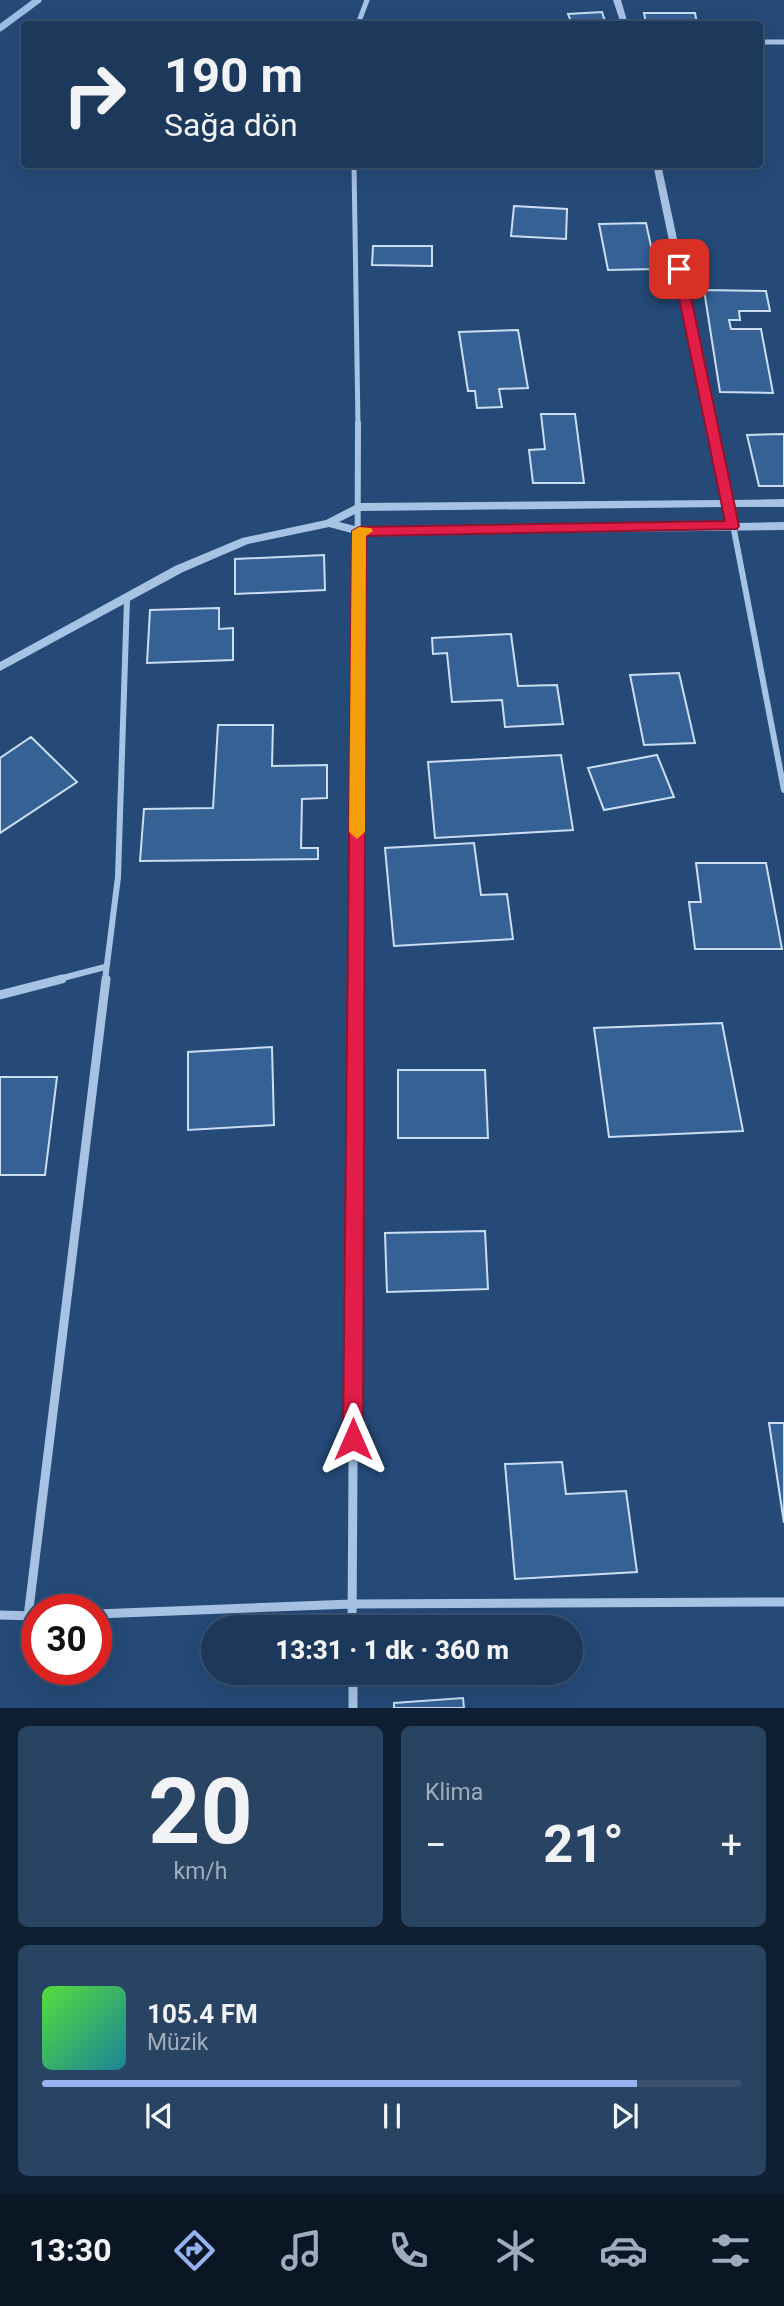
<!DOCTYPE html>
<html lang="tr">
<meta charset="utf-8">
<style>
:root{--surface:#1c385a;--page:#294363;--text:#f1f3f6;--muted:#a0acbb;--line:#3a5270;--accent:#95b2f1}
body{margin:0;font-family:Roboto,sans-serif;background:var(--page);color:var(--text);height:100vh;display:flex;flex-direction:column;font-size:26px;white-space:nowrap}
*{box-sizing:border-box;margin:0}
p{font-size:23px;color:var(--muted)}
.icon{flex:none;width:38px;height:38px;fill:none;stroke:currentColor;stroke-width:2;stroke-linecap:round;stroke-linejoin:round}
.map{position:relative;height:1708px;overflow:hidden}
.details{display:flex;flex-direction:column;gap:18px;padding:18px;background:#0f1f32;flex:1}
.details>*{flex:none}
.guide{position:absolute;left:21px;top:21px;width:742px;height:147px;border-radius:7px;box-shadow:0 7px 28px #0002,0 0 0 2px var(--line);background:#1c385a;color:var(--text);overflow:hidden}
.speed{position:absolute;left:21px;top:1594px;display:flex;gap:14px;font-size:35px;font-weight:700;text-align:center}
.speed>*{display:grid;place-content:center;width:91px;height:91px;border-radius:50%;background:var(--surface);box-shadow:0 7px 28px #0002,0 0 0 2px var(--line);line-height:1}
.speed .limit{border:10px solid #d22;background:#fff;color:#111}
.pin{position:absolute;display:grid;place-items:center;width:60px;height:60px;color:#fff;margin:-30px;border-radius:14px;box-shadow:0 4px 10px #0006}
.me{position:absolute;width:77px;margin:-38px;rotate:0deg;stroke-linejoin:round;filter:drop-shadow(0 0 5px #0008)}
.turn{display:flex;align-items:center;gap:24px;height:147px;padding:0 28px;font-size:32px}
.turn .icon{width:91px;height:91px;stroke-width:2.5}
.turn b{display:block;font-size:49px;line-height:60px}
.big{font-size:52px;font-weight:800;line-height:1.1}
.details .widget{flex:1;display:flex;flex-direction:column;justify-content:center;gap:10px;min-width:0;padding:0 24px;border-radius:10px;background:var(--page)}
.details .dial{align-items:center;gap:0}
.dial b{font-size:91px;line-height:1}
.song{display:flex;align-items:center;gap:21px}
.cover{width:84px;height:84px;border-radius:10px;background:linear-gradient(135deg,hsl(110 70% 55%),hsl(190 70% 35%))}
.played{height:7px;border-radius:4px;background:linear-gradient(90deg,var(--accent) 85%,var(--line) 85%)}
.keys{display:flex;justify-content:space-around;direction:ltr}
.heat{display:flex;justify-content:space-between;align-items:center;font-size:38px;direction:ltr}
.details .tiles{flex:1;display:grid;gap:18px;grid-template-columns:1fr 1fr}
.widget:last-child{grid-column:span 2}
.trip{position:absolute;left:201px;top:1615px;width:382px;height:70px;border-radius:35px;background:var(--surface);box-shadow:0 7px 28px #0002,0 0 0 2px var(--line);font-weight:800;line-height:70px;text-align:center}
.dock{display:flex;height:112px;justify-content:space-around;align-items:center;background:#0b1624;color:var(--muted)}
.dock .icon{width:49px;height:49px}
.dock .on{color:var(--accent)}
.dock b{font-size:32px;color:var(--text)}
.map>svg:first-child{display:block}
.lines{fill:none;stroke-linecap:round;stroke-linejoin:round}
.stream{stroke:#9cbee4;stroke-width:7}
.building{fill:#356195;stroke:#caddf3;stroke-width:2}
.minor-far2{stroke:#a7c3e3;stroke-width:5}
.minor-far1{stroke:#a7c3e3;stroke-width:6}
.minor{stroke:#a7c3e3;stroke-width:9}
.tertiary{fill:#a7c3e3;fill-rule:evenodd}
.route{fill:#e11d48;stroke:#92132f;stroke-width:2}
.slow{fill:#f59e0b}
</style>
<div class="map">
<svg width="784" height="1708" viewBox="0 0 784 1708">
<rect width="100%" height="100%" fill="#254a78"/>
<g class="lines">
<!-- stream -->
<path class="stream" d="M0 28 38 0"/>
</g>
<!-- building -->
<path class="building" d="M602 12 606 24H572L568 14Z
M644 13H695L697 24H646Z
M514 206 567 209 566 239 511 236Z
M646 223 656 269 608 270 599 224Z
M373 246H432V266L372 265Z
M704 290 766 291 770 311H739L740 320H729L731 329H761L773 393 720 392Z
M518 330 528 388 499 389 502 407 477 408 475 391H468L459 332Z
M541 414H575L584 483H533L529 450 545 449Z
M784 434V486H759L747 435Z
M324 555 325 590 235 594V559Z
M219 608V629L233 628V660L147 663 150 610Z
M511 634 518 686 557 685 563 724 505 727 502 700 452 702 447 653 433 654 432 638Z
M679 673 695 743 644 745 630 675Z
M218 725H273L272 766 327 765V798L302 799 301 848H318V859L140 861 144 809 213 808Z
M31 737 77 782 0 833V758Z
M561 755 573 830 435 838 428 762Z
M657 755 674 797 604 810 588 768Z
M474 843 481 895 507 894 513 939 394 946 385 848Z
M696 863H766L782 949H695L689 902H701Z
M722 1023 743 1131 609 1137 594 1028Z
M272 1047 274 1125 188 1130V1052Z
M398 1070H485L488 1138H398Z
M0 1077H57L45 1175H0Z
M485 1231 488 1289 387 1292 385 1233Z
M769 1423H784V1523Z
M562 1462 566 1494 626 1491 637 1572 515 1579 505 1464Z
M463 1698 464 1708H394V1703Z"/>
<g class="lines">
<!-- minor-far2 -->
<path class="minor-far2" d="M358 24 367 0
M760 42H784
M354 164 358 425"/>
<!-- minor-far1 -->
<path class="minor-far1" d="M733 525 784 790
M55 980 105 967
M105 980 118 877 127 599
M356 980 358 423"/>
<!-- minor -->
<path class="minor" d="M0 995 62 979
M96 1614 352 1604 784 1602
M0 1615 37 1616
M28 1617 106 979
M352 1628 356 979
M353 1673V1708"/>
<!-- tertiary -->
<path class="tertiary" d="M613 0H621L628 24H621Z
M653 164H661L733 500 784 499V507H734L738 523 784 522V530L359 535 329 527 248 544 183 572 0 671V662L175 566 242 538 326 520 359 503 723 500ZM724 507 727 523 359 527 339 522 361 511Z"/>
</g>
<!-- route -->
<path class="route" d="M675 266 685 269 739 526 737 529 366 536 363 1439 360 1446 353 1449 346 1446 343 1439 352 531 359 527 725 521 673 269Z"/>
<!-- slow -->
<path class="slow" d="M359 527 371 528 373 531 366 536 365 832 357 839 349 832 352 531Z"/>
</svg>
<div class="speed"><div class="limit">30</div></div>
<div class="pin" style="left:679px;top:269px;background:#d93025"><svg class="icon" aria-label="arrive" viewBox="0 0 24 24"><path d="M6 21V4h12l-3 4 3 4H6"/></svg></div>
<svg class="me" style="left:353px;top:1439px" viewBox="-20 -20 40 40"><path d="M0-17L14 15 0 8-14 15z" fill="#e11d48" stroke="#fff" stroke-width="4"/></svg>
<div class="trip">13:31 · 1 dk · 360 m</div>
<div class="guide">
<div class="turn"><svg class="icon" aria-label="right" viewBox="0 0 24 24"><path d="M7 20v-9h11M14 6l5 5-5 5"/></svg><div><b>190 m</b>Sağa dön</div></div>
</div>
</div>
<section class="details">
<div class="tiles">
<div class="widget dial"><b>20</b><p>km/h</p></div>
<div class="widget"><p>Klima</p>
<div class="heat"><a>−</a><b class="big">21°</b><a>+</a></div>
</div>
<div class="widget">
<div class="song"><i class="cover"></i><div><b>105.4 FM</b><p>Müzik</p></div></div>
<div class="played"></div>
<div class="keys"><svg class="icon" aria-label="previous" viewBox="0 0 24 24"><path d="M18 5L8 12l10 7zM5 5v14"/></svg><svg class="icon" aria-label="pause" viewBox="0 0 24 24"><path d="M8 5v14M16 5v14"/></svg><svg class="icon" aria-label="next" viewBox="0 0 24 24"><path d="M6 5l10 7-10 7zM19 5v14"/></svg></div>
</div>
</div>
</section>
<nav class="dock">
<b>13:30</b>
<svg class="icon on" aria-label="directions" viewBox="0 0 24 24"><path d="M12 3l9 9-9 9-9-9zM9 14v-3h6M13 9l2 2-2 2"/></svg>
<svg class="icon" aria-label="music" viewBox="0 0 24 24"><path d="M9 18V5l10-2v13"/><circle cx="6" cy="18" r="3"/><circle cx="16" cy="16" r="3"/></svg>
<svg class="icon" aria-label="phone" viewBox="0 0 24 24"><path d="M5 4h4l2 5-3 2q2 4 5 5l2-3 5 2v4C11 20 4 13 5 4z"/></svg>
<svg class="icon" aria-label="climate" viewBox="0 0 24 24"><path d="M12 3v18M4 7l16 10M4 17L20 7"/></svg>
<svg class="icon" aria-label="car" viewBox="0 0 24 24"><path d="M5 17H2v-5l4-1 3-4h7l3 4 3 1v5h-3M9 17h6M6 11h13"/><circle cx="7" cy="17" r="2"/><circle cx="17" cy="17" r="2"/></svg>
<svg class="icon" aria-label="filters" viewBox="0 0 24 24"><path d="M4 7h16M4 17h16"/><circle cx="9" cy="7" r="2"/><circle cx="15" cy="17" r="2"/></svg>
</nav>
